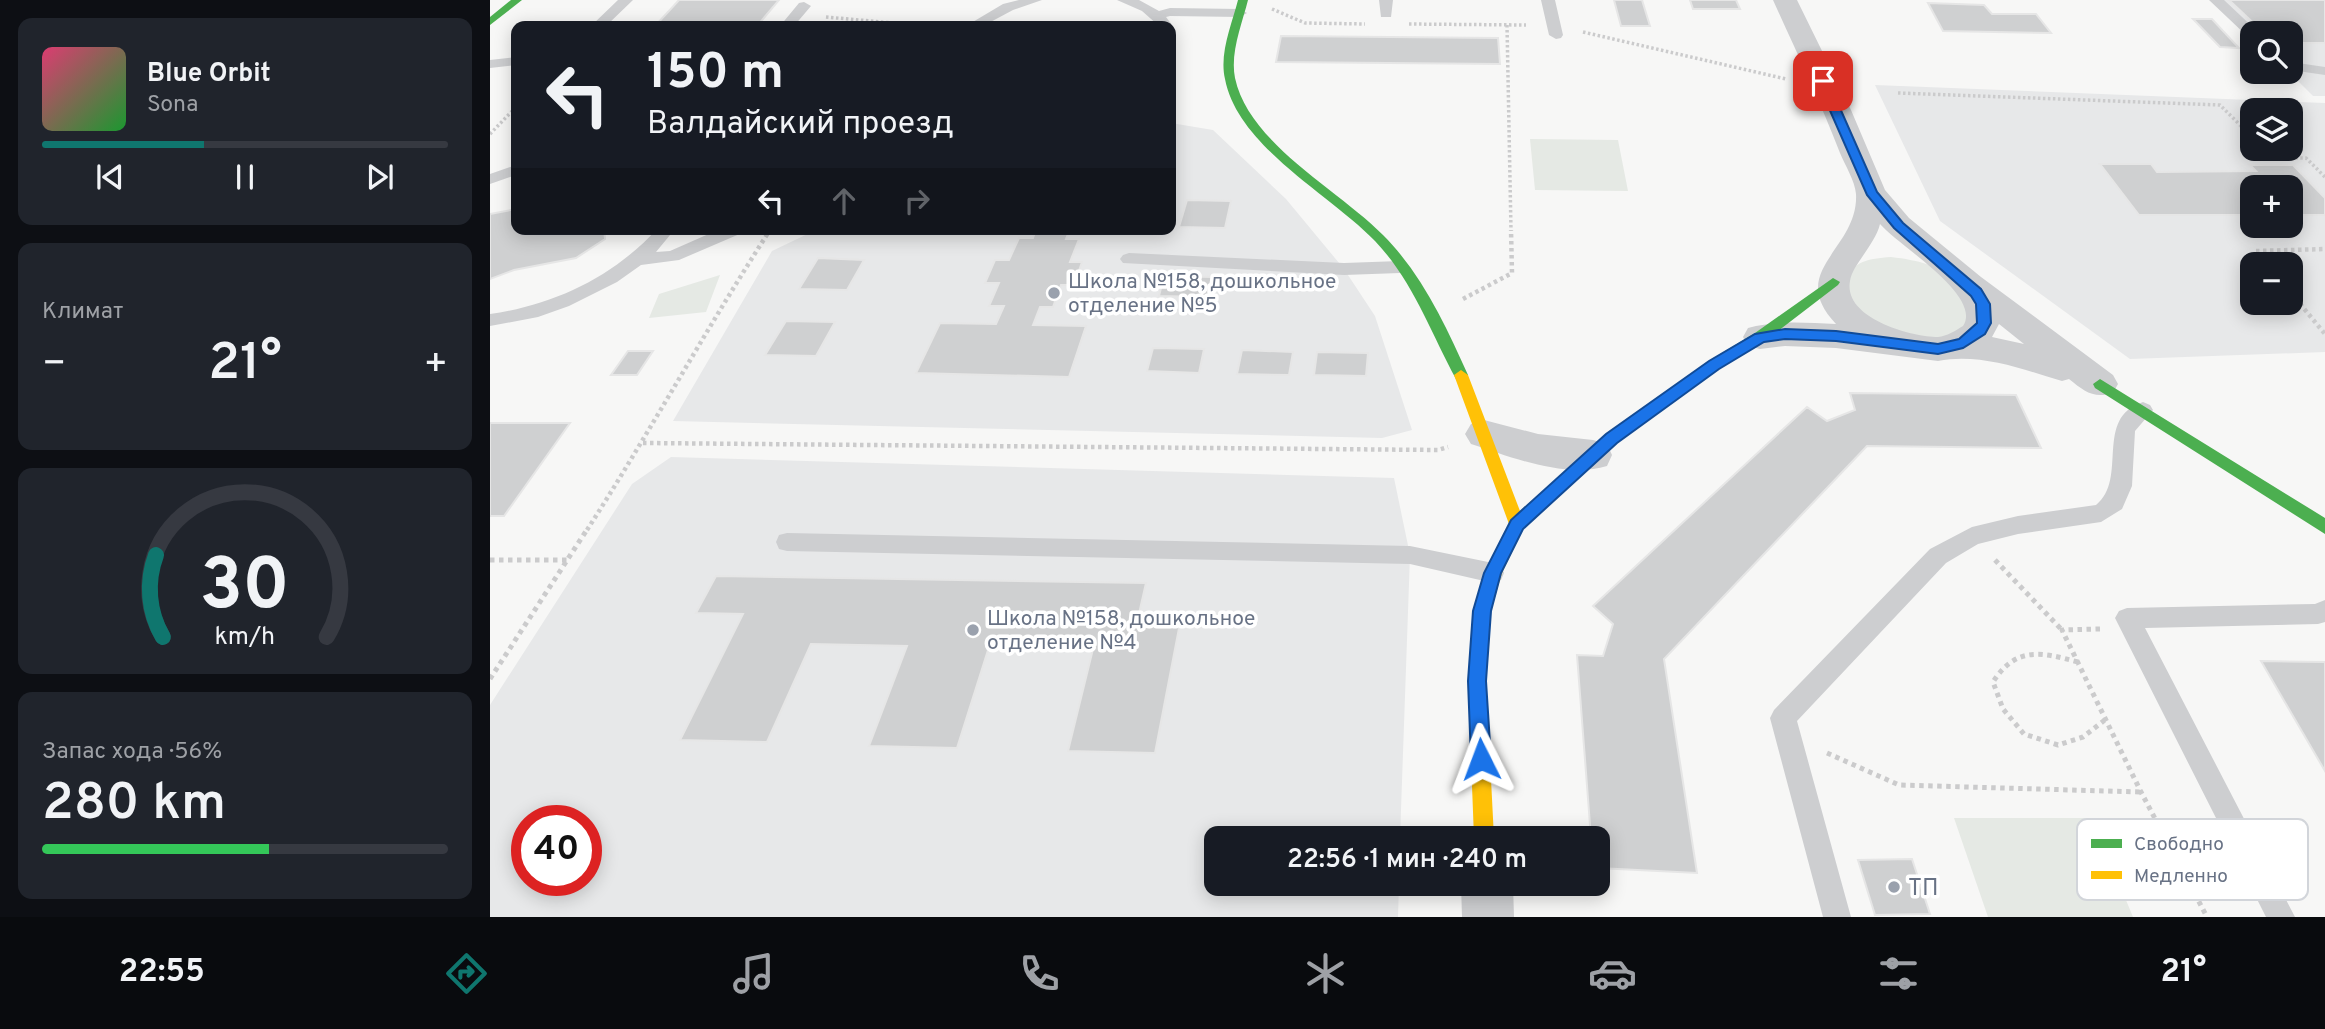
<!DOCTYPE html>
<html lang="ru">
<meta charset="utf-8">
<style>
:root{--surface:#171b24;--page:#20242c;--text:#f1f3f6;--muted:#9ea1a6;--line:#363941;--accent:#0f766e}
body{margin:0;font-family:Overpass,sans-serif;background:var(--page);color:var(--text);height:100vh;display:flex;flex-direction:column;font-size:26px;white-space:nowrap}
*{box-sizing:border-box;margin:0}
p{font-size:23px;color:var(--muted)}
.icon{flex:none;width:38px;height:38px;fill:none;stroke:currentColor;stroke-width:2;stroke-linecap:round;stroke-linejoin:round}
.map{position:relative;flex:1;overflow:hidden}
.side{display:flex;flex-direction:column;gap:18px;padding:18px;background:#0d0f14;width:490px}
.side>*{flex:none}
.top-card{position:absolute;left:21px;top:21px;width:665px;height:214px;border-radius:14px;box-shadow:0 4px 18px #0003;background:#171b24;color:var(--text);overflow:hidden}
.tools{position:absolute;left:1750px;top:21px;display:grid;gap:14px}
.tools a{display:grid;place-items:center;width:63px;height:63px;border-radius:14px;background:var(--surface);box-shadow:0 4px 18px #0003;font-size:35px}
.speed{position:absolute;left:21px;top:805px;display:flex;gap:14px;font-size:35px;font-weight:700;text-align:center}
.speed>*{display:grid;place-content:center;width:91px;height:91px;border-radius:50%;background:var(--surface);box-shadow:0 4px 18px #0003;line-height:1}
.speed .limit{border:10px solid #d22;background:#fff;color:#111}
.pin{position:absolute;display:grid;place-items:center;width:60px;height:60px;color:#fff;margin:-30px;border-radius:14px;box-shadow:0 4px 10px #0006}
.me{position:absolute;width:77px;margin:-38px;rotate:357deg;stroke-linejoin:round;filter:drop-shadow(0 0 5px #0008)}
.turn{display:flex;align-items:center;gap:24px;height:147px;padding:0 21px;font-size:32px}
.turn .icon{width:91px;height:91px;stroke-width:2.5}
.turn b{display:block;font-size:49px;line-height:60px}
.lanes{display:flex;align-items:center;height:66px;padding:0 21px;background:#0003;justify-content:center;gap:35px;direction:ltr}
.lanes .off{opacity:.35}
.big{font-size:52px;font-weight:600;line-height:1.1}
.side .card{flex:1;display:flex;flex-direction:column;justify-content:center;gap:10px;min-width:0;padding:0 24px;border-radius:14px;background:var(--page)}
.side .dial{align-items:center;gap:0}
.dial svg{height:182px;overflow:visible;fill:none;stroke:var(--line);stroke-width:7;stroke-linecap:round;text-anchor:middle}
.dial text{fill:var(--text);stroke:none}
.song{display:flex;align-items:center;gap:21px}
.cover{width:84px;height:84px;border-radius:10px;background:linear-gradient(135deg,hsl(340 70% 55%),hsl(130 70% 35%))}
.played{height:7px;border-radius:4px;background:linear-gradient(90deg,var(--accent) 40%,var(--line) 40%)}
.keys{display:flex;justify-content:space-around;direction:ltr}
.heat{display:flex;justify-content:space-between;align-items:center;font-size:38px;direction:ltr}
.charge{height:10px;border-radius:5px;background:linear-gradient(90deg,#34c759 56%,var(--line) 0)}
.trip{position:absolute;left:714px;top:826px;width:406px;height:70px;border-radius:14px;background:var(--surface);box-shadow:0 4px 18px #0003;font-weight:600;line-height:70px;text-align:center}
.tab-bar{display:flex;height:112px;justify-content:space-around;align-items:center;background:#090b0e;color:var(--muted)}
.tab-bar .icon{width:49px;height:49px}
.tab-bar .on{color:var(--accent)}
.tab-bar b{font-size:32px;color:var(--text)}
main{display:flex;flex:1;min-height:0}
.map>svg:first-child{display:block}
.built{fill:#e7e8e9;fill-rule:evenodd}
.green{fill:#e5e9e4}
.building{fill:#cfd0d1;stroke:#e6e6e6;stroke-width:2}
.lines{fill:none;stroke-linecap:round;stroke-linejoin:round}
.path-far2{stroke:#cbcbcc;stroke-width:3.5;stroke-dasharray:2.5 2.5;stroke-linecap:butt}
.path-far1{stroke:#cbcbcc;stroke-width:4.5;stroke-dasharray:3.5 3.5;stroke-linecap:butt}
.path{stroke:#cbcbcc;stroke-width:5;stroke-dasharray:4.5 4.5;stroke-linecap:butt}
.lane{fill:#cdced0;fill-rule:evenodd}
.street{fill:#cdced0;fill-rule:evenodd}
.fast{fill:#4caf50;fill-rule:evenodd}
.slow{fill:#ffc107;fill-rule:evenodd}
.route{fill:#1a73e8;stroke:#114b97;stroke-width:2}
.poi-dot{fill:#9aa1ad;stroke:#fff;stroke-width:2.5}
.labels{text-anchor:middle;stroke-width:7;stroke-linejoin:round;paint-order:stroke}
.poi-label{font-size:21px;fill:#687285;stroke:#fff;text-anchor:start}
.near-poi-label{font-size:24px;fill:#687285;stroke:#fff;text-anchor:start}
.key{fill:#fff;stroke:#d2d5da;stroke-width:2}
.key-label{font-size:19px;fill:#687285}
</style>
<main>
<section class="side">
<div class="card">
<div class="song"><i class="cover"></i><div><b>Blue Orbit</b><p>Sona</p></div></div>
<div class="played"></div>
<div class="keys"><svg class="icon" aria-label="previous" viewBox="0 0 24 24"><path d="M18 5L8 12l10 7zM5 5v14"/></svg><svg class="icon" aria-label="pause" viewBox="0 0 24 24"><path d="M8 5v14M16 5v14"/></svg><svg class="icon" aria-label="next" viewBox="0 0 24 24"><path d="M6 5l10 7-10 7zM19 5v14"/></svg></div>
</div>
<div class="card"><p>Климат</p>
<div class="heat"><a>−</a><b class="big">21°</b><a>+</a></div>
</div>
<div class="card dial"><svg viewBox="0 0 100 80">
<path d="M14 69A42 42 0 1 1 86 69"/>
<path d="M14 69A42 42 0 0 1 11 33" stroke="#0f766e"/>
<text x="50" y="56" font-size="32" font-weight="700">30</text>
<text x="50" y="72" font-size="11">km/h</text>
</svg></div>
<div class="card"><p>Запас хода · 56%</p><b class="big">280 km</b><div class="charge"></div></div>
</section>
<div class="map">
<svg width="1835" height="917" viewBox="0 0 1835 917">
<rect width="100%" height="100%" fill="#f7f7f6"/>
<!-- built -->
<path class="built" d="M1727 0H1835V96H1823L1799 72 1801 33 1762 35Z
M1385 85 1835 103V352L1640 359 1450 221ZM1762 110H1801V149H1762ZM1762 187H1801V226H1762ZM1762 264H1801V303H1762Z
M681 123 723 130 796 199 854 269 885 316 922 430 892 438 183 421 282 251 328 229H681Z
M181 457 904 478 920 555 910 838H726V884H909L908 917H0V705L142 484ZM37 821H96V880H37Z"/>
<!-- green -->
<path class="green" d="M1040 139 1128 140 1138 191 1045 190Z
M1401 257C1459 264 1458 275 1484 322L1445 343 1378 324 1352 282C1366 260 1377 259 1401 257Z
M230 275 216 312 159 318 169 294Z
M1464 818H1602L1643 917H1498Z"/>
<!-- building -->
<path class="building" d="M189 0H289L267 26H165Z
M1124 0H1152L1160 26H1131Z
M1200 0H1246L1250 9H1203Z
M1739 0H1835V43H1801V33H1774Z
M1438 3 1494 5 1502 14H1546L1561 33 1453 31Z
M1703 19H1722L1749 48 1730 47Z
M571 22 588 23 603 26H542Z
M791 36 1008 38 1010 64 786 62Z
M1610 164H1661L1667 172 1766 171 1760 165H1803L1835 198V215H1801V187H1762V215H1649Z
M697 200 741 201 735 228 689 227Z
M26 209V229H114L115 239 86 258 24 270 0 279V214Z
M546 229H580L576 239H589L580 262H592L584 285H571L563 307H550L543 325 596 326 579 377 426 373 450 323 506 324 514 306H499L509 283H495L505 260H519L529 238H543Z
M328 258 374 260 357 290 309 289Z
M674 276 722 277 717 297 669 296Z
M296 321 345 322 326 356 275 355Z
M663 348 714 349 709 373 657 371Z
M752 350 803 352 799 375 747 374Z
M138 351H163L147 375H121Z
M827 352 878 353 876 376 824 375Z
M1360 393 1526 395 1551 448 1377 446 1174 659 1207 873 1108 868V838H1101L1087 655 1113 656 1123 624 1103 606 1317 407 1337 421 1365 410Z
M0 423H80L14 516H0Z
M226 576 656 583 648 618H691L665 753 578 751 603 649 499 647 467 748 379 746 417 646 321 644 277 742 190 740 253 614 206 613Z
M1771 661 1835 662V771Z
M1422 859 1440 914 1385 915 1368 860Z"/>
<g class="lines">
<!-- path-far2 -->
<path class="path-far2" d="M782 9 815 23 875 24
M336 17 436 26
M919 24 1036 25
M1017 25 1021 231
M1093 32 1296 79
M1408 93 1730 105 1762 137
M0 134 26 107
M1774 149 1783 158H1816L1835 177
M279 231 280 229"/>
<!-- path-far1 -->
<path class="path-far1" d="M1766 251 1835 249
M1766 252 1777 264
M1801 293 1835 334
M973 299 1022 273 1021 230
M153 443 948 450 958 447
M97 530C160 432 216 329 280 230"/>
<!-- path -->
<path class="path" d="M0 560H78
M1505 560 1572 630
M1610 629 1572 630 1651 792 1717 917
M1588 662C1551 652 1526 646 1503 682L1513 709 1534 734 1568 745 1593 737 1616 719
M0 679 98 528
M1337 753 1409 785 1651 792
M1688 860 1725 858"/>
<!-- lane -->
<path class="lane" d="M128 0H143L116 26H101Z
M529 0H552L523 10 493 26H476L513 4Z
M627 0H649L669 11 680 8 750 9 757 13 750 17 680 16 676 17 682 25 681 27 669 26 652 11Z
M889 0H903L901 17H891Z
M1051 0H1065L1073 35 1071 38 1066 39 1059 35Z
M1719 0H1734L1769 33H1762V37L1757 36Z
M314 2 321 6 304 26H290L309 3Z
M26 57V65L0 68V60Z
M1801 62 1835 67V75L1801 70Z
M26 165V175L0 184V174Z
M167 229H185L166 252 180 251 230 229H254L252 233 189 260 151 265 127 282 79 306 48 317 0 326V314C64 305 123 277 167 229Z
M639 253 854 263 910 261 919 267 910 273 854 275 633 263 630 259 633 255Z
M1653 402 1660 405 1663 410 1645 431 1642 486 1632 509 1611 522 1528 534 1488 544 1456 563 1307 721 1361 917H1333L1280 718 1284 710 1440 549 1482 527 1528 516 1606 505C1639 479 1603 418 1653 402Z
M297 533 920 546 1003 563 1011 566 1014 573 1011 580 1003 583 920 564 297 551 289 549 286 542 289 535Z
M1835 600V622L1828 624 1655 628 1805 917H1776L1625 618 1629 611 1637 608 1825 604Z"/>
<!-- street -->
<path class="street" d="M1283 0H1307L1361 110 1395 190 1419 218 1491 277 1623 375 1628 384 1623 393C1603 399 1594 391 1579 379L1572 381C1532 369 1490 353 1448 361L1346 348 1295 346 1270 349 1258 346 1253 337 1258 328C1287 320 1316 323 1346 324 1295 270 1369 250 1366 194 1365 181 1355 165 1350 153 1330 101 1306 51 1283 0ZM1390 224C1409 246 1493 296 1473 326 1465 331 1457 336 1448 337 1421 337 1353 318 1360 281 1362 265 1385 245 1390 224ZM1509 324 1534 344 1502 337Z
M994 420 1048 434 1103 440 1117 444 1122 455 1117 466C1075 479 1021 457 981 444L975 434 981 424Z
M971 884H1023L1024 917H972Z"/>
<!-- fast -->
<path class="fast" d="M21 0H32L0 25V17Z
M748 0H758C752 24 740 53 745 78 759 144 849 190 893 235 932 274 956 326 978 375L976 379H966C940 331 923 281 885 241 840 194 748 147 735 79 729 53 742 24 748 0Z
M1343 278 1350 282 1348 285 1275 341 1229 369 1127 443 1098 470H1086L1084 466 1086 462 1117 435 1219 361 1265 333Z
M1610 379 1835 518V534L1605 388 1603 384Z"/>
<!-- slow -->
<path class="slow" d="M971 370 978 375 1030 511 1086 462H1098L1100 466 1033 529 1012 573 1001 611 996 681 1004 838H984L978 681 983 611 994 573 1019 524 964 375Z"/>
</g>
<!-- route -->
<path class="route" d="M1333 78 1338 81 1387 192 1413 223 1491 289 1500 304 1501 323 1495 334 1473 348 1448 354 1346 341 1295 339 1274 342 1229 369 1127 443 1033 529 1011 573 1001 611 996 681 1001 759 998 766 991 769 984 766 981 759 978 681 983 611 994 573 1021 520 1116 434 1219 361 1265 334 1295 329 1346 331 1448 344 1469 339 1487 323 1486 304 1481 296 1404 228 1377 195 1327 81Z"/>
<!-- markers -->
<g class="poi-dot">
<circle cx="564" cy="293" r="7"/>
<circle cx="483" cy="630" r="7"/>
<circle cx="1404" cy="887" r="7"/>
</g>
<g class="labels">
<!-- poi labels -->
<g class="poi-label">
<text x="578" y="288">Школа №158, дошкольное<tspan x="578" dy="24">отделение №5</tspan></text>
<text x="497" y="625">Школа №158, дошкольное<tspan x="497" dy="24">отделение №4</tspan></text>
</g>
<!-- near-poi labels -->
<g class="near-poi-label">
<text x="1418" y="895">ТП</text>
</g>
</g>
<!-- legend -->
<rect x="1587" y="819" width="231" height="81" rx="10" class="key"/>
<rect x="1601" y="839" width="31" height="9" fill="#4caf50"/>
<rect x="1601" y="871" width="31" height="8" fill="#ffc107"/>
<g class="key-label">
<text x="1644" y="850">Свободно</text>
<text x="1644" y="882">Медленно</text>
</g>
</svg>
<div class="tools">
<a><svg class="icon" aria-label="search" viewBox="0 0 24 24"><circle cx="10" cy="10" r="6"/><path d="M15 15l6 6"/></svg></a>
<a><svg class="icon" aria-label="layers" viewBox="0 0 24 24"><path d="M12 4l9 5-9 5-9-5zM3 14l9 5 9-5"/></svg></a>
<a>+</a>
<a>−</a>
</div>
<div class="speed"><div class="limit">40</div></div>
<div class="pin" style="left:1333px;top:81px;background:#d93025"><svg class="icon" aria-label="arrive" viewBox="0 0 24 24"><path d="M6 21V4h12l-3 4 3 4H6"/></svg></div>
<svg class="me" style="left:991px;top:759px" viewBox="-20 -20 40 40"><path d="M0-17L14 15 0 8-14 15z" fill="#1a73e8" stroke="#fff" stroke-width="4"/></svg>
<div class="trip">22:56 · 1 мин · 240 m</div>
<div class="top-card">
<div class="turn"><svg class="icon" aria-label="left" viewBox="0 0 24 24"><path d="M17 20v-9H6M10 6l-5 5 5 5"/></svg><div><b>150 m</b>Валдайский проезд</div></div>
<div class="lanes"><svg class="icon" aria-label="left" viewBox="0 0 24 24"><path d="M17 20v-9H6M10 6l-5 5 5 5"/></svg><svg class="icon off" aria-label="ahead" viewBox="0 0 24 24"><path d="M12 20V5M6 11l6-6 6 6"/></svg><svg class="icon off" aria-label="right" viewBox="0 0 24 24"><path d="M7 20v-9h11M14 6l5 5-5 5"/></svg></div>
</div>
</div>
</main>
<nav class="tab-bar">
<b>22:55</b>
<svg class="icon on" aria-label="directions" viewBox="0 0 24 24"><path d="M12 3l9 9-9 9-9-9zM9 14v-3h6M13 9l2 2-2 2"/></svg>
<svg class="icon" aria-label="music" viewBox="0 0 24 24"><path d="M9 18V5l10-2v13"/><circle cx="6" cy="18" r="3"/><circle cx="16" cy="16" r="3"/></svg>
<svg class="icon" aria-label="phone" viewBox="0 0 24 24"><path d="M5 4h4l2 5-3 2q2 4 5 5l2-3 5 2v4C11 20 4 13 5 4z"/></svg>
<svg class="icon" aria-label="climate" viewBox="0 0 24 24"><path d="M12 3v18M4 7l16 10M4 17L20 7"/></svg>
<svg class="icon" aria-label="car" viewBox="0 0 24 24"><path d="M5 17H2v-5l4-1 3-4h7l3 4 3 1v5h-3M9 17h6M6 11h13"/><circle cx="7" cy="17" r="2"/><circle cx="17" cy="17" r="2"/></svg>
<svg class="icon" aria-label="filters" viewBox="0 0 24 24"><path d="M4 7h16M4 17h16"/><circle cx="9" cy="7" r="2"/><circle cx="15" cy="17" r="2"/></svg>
<b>21°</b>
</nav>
